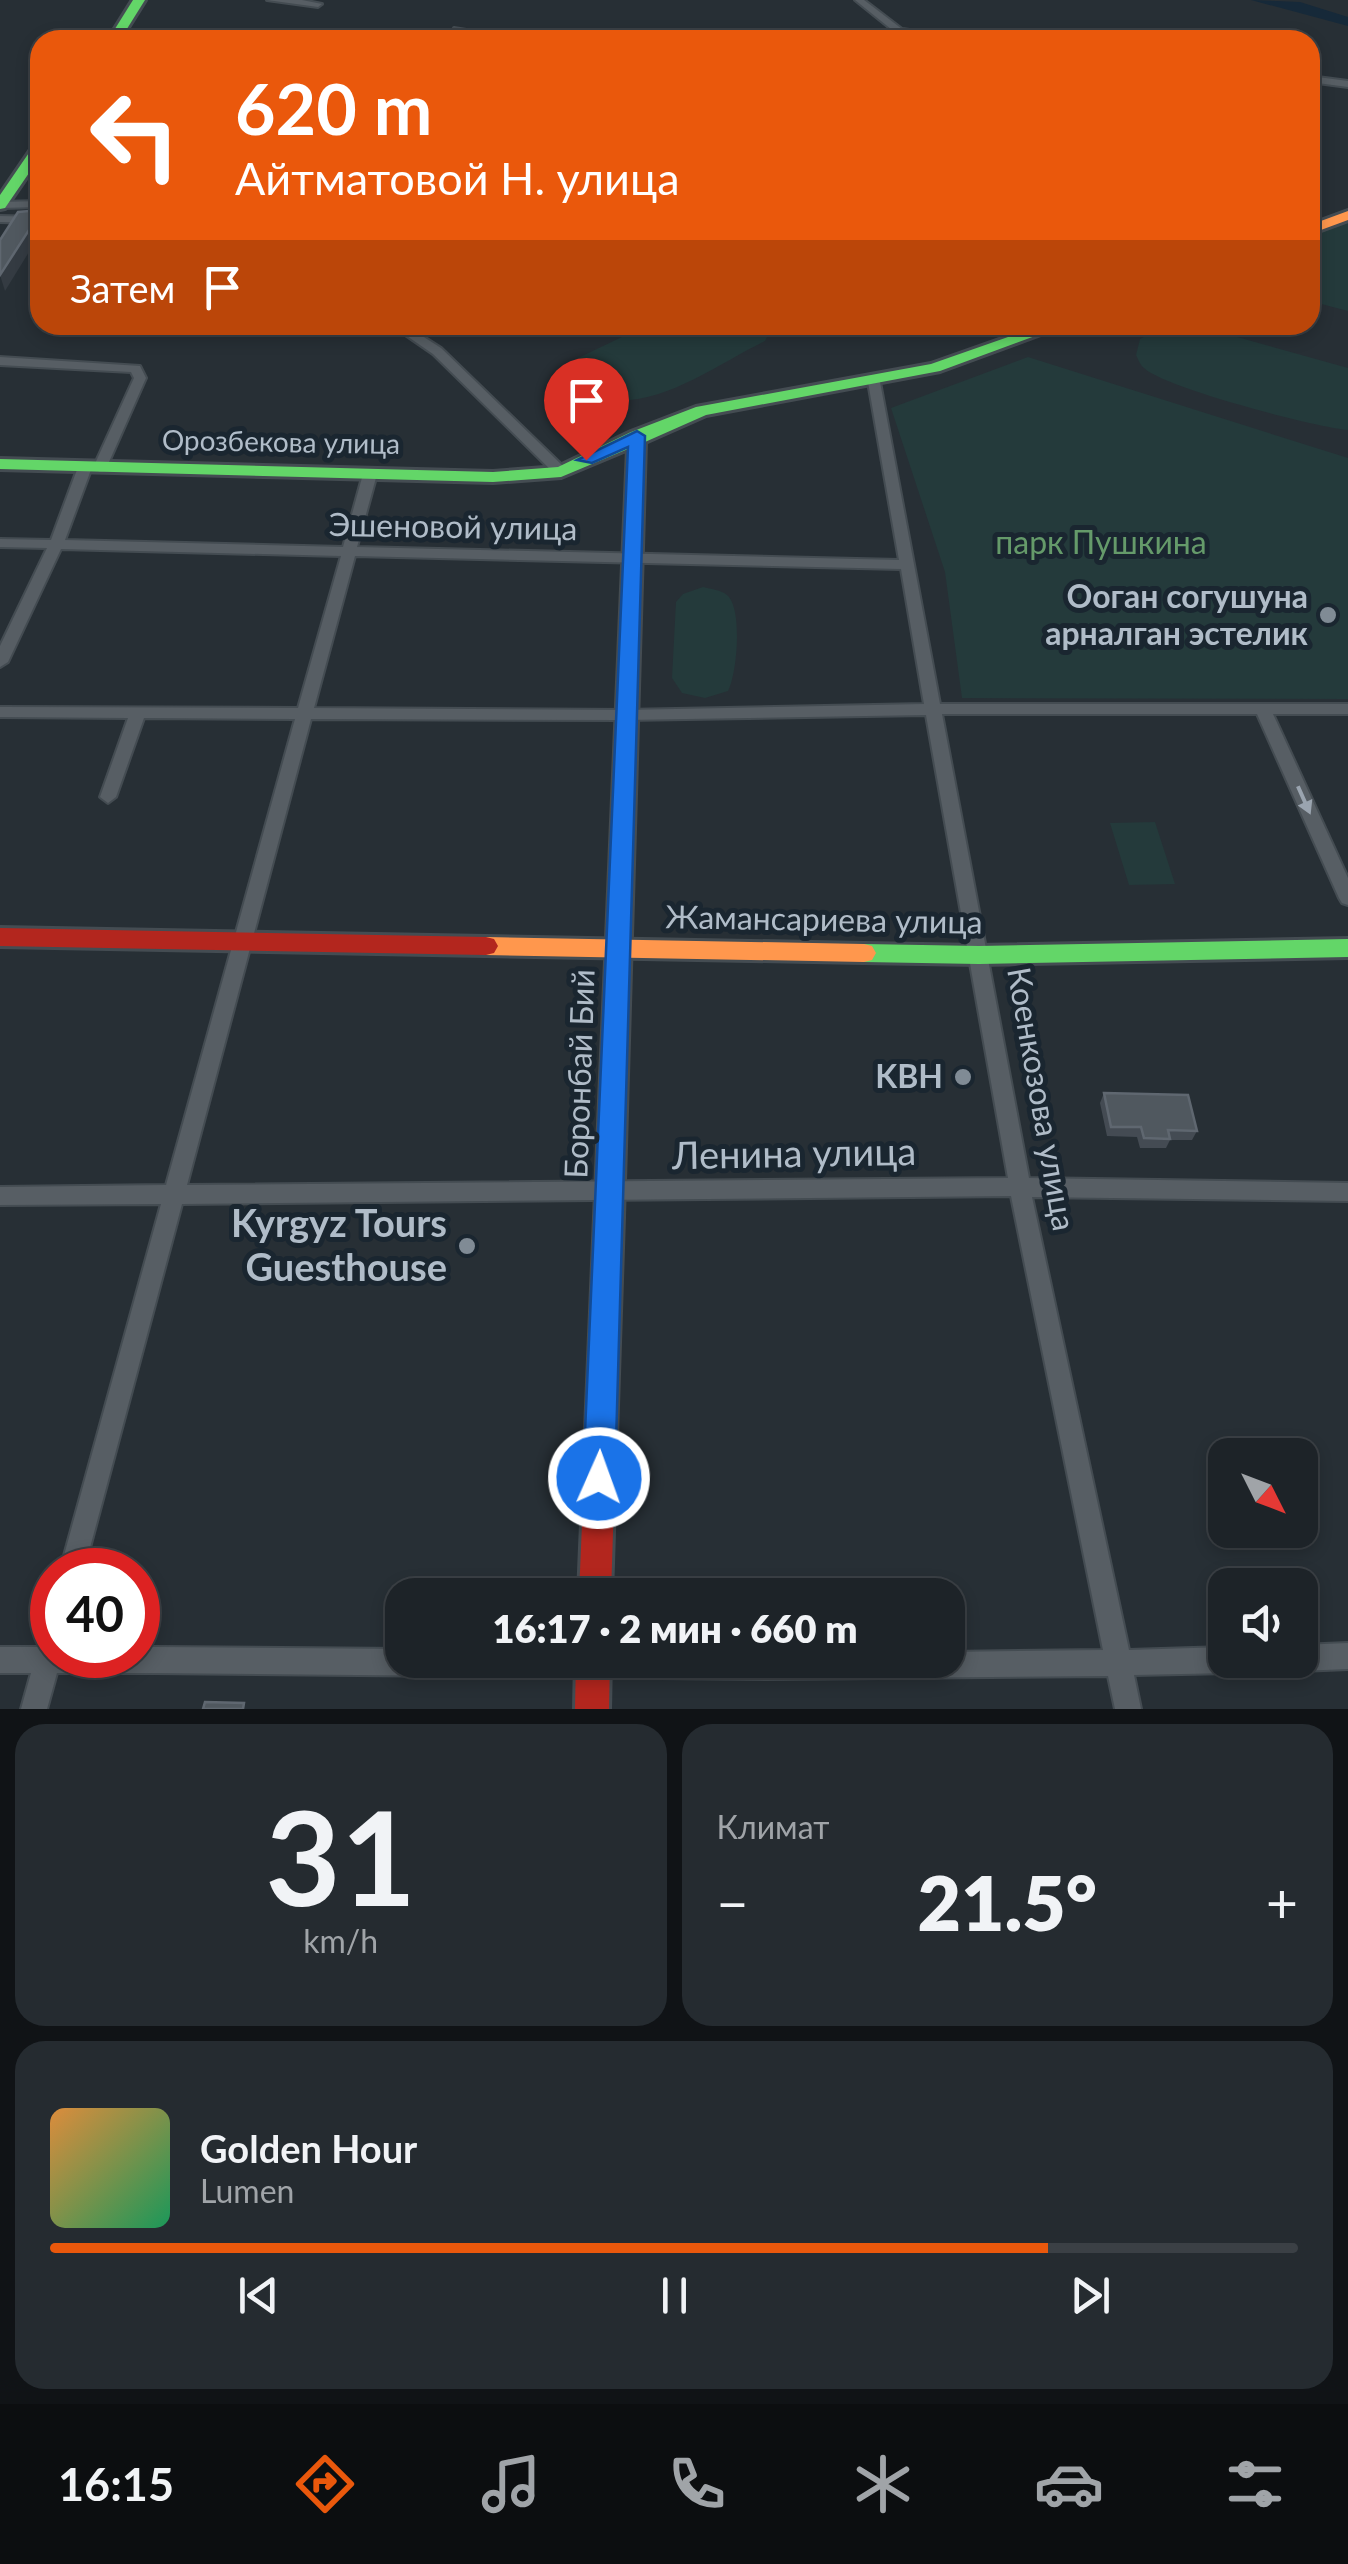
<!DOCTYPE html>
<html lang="ru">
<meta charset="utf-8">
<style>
:root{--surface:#1d2328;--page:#252b30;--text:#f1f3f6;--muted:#a0a4a8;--line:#3b4045;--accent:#ea580c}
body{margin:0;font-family:Lato,sans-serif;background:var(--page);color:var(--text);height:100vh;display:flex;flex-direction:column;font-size:38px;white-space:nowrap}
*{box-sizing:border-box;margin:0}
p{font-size:32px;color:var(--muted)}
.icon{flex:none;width:55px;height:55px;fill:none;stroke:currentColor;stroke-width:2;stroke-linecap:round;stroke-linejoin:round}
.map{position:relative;height:1709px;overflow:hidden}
.sheet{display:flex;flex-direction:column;gap:15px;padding:15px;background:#101316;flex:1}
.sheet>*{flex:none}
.banner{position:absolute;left:30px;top:30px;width:1290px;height:305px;border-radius:30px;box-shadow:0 5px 15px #0003,0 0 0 2px var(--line);background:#ea580c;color:#fff;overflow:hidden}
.needle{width:65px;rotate:132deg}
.controls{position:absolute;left:1208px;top:1438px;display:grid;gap:20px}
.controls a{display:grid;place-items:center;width:110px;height:110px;border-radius:20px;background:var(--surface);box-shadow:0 5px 15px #0003,0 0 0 2px var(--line);font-size:50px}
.speed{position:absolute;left:30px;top:1548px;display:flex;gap:20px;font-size:50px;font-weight:700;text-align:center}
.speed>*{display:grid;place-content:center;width:130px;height:130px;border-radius:50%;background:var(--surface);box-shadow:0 5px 15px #0003,0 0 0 2px var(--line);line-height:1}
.speed .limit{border:15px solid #d22;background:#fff;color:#111}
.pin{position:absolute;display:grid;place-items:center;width:85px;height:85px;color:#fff;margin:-102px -42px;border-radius:50% 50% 50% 0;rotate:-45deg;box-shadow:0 0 10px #0007}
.pin .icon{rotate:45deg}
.me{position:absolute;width:110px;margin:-55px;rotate:2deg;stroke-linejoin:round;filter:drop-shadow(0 0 8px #0008)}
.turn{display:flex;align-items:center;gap:35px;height:210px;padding:0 40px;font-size:45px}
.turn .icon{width:130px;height:130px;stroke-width:2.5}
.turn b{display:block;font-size:70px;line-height:85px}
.then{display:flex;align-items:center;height:95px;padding:0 40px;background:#0003;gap:20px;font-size:38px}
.big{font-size:75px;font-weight:800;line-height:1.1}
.sheet .tile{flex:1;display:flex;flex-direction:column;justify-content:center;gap:15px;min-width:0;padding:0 35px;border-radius:30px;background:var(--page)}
.sheet .dial{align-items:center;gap:0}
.dial b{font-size:130px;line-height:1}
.song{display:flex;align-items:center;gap:30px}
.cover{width:120px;height:120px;border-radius:15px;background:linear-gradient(135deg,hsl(30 70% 55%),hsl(150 70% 35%))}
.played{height:10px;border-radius:5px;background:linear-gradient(90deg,var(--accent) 80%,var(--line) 80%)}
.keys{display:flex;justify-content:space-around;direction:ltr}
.heat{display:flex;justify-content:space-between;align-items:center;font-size:55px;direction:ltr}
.sheet .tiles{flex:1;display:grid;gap:15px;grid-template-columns:1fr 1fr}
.tile:last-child{grid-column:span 2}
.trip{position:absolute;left:385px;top:1578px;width:580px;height:100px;border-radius:30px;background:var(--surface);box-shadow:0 5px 15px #0003,0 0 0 2px var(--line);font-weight:800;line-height:100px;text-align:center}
.dock{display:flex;height:160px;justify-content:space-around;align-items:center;background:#0c0e10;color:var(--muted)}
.dock .icon{width:70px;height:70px}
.dock .active{color:var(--accent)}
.dock b{font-size:45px;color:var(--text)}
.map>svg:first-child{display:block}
.green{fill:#243a3b}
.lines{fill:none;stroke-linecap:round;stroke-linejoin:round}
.river{fill:#162939;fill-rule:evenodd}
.street-casing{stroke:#444c52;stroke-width:4}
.fast-casing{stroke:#444c52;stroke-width:6}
.slow-casing{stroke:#444c52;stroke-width:6}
.jam-casing{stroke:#444c52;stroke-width:6}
.street{fill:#575e64;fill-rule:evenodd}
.fast{fill:#63d668;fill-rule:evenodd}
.slow{fill:#ff974d;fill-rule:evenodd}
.jam{fill:#b3261e;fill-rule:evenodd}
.wall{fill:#444b53}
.shaded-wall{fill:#343b42}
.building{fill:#50585f;stroke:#5f6770;stroke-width:2.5}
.oneway{fill:#9aa4af}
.route{fill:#1a73e8;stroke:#114b97;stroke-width:2.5}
.poi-dot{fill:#808b95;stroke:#1a2630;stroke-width:4}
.labels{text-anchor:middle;stroke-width:10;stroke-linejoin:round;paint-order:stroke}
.far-street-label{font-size:28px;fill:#b0bcc8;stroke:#1a2630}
.street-label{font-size:32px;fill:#b0bcc8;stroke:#1a2630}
.park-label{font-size:32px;fill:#659a6a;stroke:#1a2630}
.poi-label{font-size:32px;font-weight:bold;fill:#b0bcc8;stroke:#1a2630;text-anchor:end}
.near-street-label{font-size:38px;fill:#b0bcc8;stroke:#1a2630}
.near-poi-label{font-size:38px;font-weight:bold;fill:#b0bcc8;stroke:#1a2630;text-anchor:end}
</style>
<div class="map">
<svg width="1348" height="1709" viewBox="0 0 1348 1709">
<rect width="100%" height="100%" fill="#272f35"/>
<!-- green -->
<path class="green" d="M1348 222V311L1310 301V236Z
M647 325H771L772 327 765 341C705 370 630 432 567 381L568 368 576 359Z
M1178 326 1205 328 1348 368V430C1315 427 1165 388 1144 368 1140 365 1138 359 1136 355L1140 339 1159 329Z
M1028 357 1348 458V699L962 698 945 572 891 408Z
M703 587C711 589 721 590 727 595 743 608 737 675 728 691L705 698 682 693 672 678 676 602 683 594Z
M1155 822 1175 884 1129 885 1110 823Z"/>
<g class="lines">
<!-- river -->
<path class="river" d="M1251 0 1300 2 1348 17V26Z"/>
<!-- street casing -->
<g class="street-casing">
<path id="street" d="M267 0H302L322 4 318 7Z
M855 0H864L902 29 982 40H954L896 33Z
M454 28 509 37 514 40H492L451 33Z
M777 34 780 35 782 40H772Z
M1310 76 1348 81V87L1310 82Z
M40 201V207L0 208V202Z
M0 216 40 217V223L0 222Z
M391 325H405L441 348 566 469V475H556L433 354Z
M0 357 140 366 146 378 105 471 100 472 93 468 134 378 131 372 0 365Z
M874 378 880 382 940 704H1348V714H1273L1348 878V905L1342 903 1339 898 1257 714H942L1029 1178 1348 1183V1201L1032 1197 1129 1650 1225 1647V1660H1242L1238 1669 1229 1673 1134 1675 1141 1709H1115L1108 1676 769 1679 154 1673H57L47 1709H21L31 1673H0V1647H38L43 1632 52 1628V1655H138V1647H154L402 1649V1660H948V1652L1103 1650 1011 1196 182 1204 84 1570H60L161 1204 0 1205V1187L166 1185 295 719 144 718 116 797 108 803 100 797 128 718 0 717V707L298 708 341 556 61 549 8 662 0 667V646L47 548 0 547V539L51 540 78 467 85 463 92 467 65 540 343 547 363 474 370 470 377 474 357 547 899 560 868 382ZM355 556 901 569 924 704 625 710 314 708ZM926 715 1008 1178 187 1185 311 719 625 720Z
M1348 1643V1669L1300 1671 1291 1667 1288 1660H1300V1645Z"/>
</g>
<!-- fast casing -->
<g class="fast-casing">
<path id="fast" d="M133 0H145L120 40H108Z
M40 143V157L5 208 0 209V195L35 144Z
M1042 325H1065L940 371 706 415 645 442 623 1217 619 1226 609 1229 599 1226 595 1217 628 449 561 477 493 482 0 469V459L493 472 558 467 631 432 696 407 931 364Z
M1348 939V957L979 964 864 962 856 960 852 953 856 946 864 944 979 946Z"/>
</g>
<!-- slow casing -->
<g class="slow-casing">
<path id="slow" d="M1348 211V220L1310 234V225Z
M486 937 864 944 872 946 876 953 872 960 864 962 486 955 478 953 474 946 478 939Z"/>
</g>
<!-- jam casing -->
<g class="jam-casing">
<path id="jam" d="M0 928 486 937 494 939 498 946 494 953 486 955 0 946Z
M609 1205 619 1208 623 1217 611 1595H579L595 1217 599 1208Z
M576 1660H610L609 1709H575Z"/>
</g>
<!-- street -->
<use href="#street" class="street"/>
<!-- fast -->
<use href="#fast" class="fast"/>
<!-- slow -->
<use href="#slow" class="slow"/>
<!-- jam -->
<use href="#jam" class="jam"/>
</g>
<!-- wall -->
<path class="wall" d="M1104 1093 1197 1131 1192 1140H1170L1166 1148H1140L1137 1137 1107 1136 1100 1103Z"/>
<!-- shaded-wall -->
<path class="shaded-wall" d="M40 213V234L5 291 0 275Z"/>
<!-- building -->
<path class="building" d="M40 210V213L0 275V240L18 212Z
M1104 1093 1188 1095 1197 1131 1168 1130 1170 1139 1144 1138 1141 1127H1111Z
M205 1702 244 1703 243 1709H203Z"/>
<!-- one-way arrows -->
<defs><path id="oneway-solid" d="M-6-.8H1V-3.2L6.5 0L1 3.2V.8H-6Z" transform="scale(2.5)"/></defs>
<use class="oneway" href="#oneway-solid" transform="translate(1304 800) rotate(66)"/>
<!-- route -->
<path class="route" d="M637 431 645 436 615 1478 610 1489 599 1494 588 1489 583 1478 628 447 592 463 577 460Z"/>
<!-- markers -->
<g class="poi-dot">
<circle cx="1328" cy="615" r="10"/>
<circle cx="963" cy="1077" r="10"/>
<circle cx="467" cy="1246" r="10"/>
</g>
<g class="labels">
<!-- far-street labels -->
<g class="far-street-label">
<text transform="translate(281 442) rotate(1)" y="10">Орозбекова улица</text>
</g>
<!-- street labels -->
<g class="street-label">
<text transform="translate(453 527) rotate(1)" y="11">Эшеновой улица</text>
<text transform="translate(824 920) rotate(1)" y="11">Жамансариева улица</text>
<text transform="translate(580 1074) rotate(-88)" y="11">Боронбай Бий</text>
<text transform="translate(1041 1099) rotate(80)" y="11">Коенкозова улица</text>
</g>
<!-- park labels -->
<g class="park-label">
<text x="1101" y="554">парк Пушкина</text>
</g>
<!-- poi labels -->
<g class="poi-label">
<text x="1308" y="608">Ооган согушуна<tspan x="1308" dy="37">арналган эстелик</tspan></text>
<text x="943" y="1088">KBH</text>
</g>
<!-- near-street labels -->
<g class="near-street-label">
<text transform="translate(794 1154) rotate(-1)" y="13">Ленина улица</text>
</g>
<!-- near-poi labels -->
<g class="near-poi-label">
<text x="447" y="1237">Kyrgyz Tours<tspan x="447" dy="44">Guesthouse</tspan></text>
</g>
</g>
</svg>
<div class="controls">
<a><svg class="needle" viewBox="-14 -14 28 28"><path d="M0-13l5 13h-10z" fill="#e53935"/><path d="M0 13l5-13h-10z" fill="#a0a4a8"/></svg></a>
<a><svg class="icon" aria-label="sound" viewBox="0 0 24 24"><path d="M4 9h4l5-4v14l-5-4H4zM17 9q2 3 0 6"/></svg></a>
</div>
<div class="speed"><div class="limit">40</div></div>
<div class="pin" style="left:586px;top:460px;background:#d93025"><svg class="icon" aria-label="arrive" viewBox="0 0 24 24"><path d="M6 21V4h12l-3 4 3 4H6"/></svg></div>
<svg class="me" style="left:599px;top:1478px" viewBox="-20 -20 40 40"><circle r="17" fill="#1a73e8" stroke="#fff" stroke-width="3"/><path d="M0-11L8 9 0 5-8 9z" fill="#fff"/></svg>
<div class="trip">16:17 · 2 мин · 660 m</div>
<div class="banner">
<div class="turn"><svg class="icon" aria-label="left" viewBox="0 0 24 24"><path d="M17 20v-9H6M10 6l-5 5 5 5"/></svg><div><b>620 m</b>Айтматовой Н. улица</div></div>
<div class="then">Затем<svg class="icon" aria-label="arrive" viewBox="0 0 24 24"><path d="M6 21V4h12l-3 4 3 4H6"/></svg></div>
</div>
</div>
<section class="sheet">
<div class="tiles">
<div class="tile dial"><b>31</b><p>km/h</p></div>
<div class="tile"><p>Климат</p>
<div class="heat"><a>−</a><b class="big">21.5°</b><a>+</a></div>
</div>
<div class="tile">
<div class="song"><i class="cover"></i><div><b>Golden Hour</b><p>Lumen</p></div></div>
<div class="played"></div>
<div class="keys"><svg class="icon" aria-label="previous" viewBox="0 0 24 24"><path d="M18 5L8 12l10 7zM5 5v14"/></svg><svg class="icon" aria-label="pause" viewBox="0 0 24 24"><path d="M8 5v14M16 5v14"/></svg><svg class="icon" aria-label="next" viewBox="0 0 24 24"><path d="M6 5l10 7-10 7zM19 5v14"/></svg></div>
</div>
</div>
</section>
<nav class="dock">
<b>16:15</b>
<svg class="icon active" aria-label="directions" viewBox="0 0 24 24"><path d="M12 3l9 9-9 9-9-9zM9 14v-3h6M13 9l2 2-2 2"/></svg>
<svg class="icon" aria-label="music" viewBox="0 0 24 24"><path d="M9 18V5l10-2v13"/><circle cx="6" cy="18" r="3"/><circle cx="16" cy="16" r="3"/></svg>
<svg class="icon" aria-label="phone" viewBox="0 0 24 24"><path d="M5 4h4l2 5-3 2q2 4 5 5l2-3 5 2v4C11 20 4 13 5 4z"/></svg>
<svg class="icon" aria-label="climate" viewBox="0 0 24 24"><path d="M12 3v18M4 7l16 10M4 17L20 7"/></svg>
<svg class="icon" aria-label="car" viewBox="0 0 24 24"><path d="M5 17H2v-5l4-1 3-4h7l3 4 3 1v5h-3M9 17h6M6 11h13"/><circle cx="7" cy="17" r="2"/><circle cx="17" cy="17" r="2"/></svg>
<svg class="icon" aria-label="filters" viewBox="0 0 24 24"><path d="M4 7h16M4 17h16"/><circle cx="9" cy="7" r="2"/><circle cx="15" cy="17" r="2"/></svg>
</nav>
